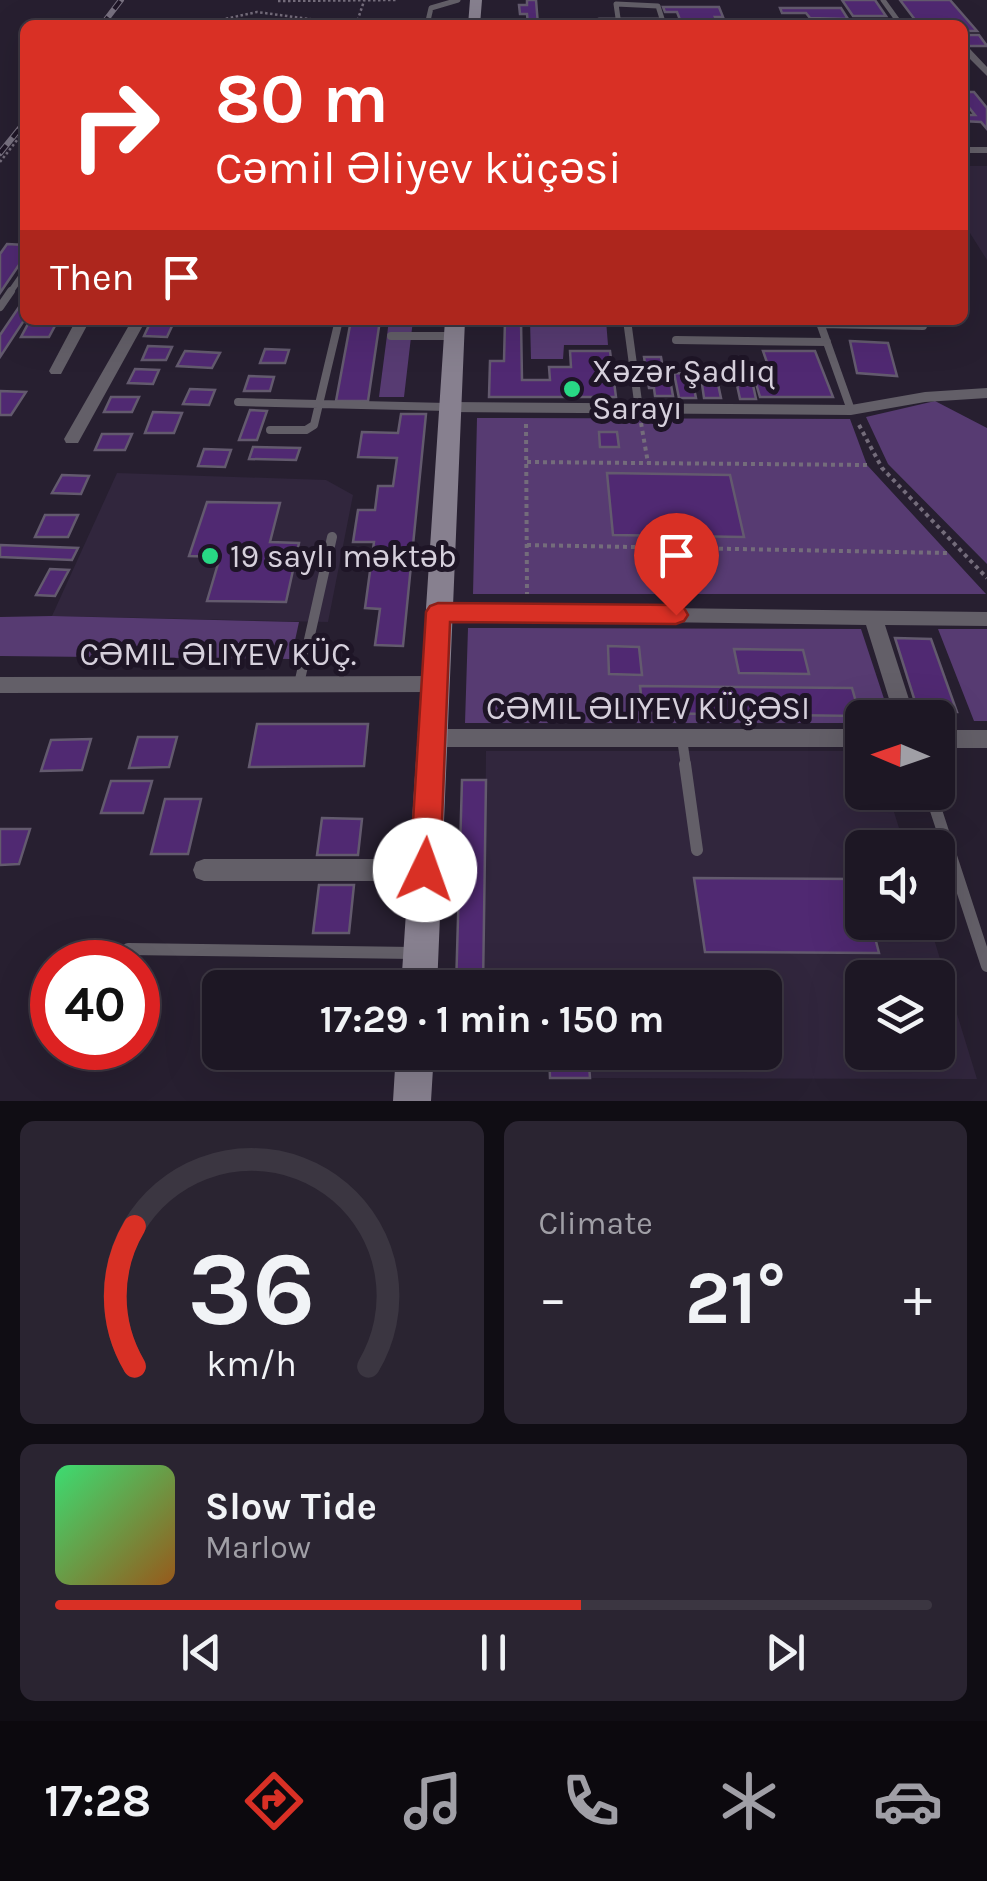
<!DOCTYPE html>
<meta charset="utf-8">
<style>
:root{--surface:#1d1724;--page:#2a2431;--text:#f1f3f6;--muted:#a09fa6;--line:#3b3641;--accent:#d93025}
body{margin:0;font-family:Karla,sans-serif;background:var(--page);color:var(--text);height:100vh;display:flex;flex-direction:column;font-size:38px;white-space:nowrap}
*{box-sizing:border-box;margin:0}
p{font-size:32px;color:var(--muted)}
.icon{flex:none;width:55px;height:55px;fill:none;stroke:currentColor;stroke-width:2;stroke-linecap:round;stroke-linejoin:round}
.map{position:relative;height:1101px;overflow:hidden}
.sheet{display:flex;flex-direction:column;gap:20px;padding:20px;background:#100d14;flex:1}
.sheet>*{flex:none}
.banner{position:absolute;left:20px;top:20px;width:948px;height:305px;border-radius:15px;box-shadow:0 10px 40px #0002,0 0 0 2px var(--line);background:#d93025;color:#fff;overflow:hidden}
.needle{width:65px;rotate:272deg}
.controls{position:absolute;left:845px;top:700px;display:grid;gap:20px}
.controls a{display:grid;place-items:center;width:110px;height:110px;border-radius:15px;background:var(--surface);box-shadow:0 10px 40px #0002,0 0 0 2px var(--line);font-size:50px}
.speed{position:absolute;left:30px;top:940px;display:flex;gap:20px;font-size:50px;font-weight:700;text-align:center}
.speed>*{display:grid;place-content:center;width:130px;height:130px;border-radius:50%;background:var(--surface);box-shadow:0 10px 40px #0002,0 0 0 2px var(--line);line-height:1}
.speed .limit{border:15px solid #d22;background:#fff;color:#111}
.pin{position:absolute;display:grid;place-items:center;width:85px;height:85px;color:#fff;margin:-102px -42px;border-radius:50% 50% 50% 0;rotate:-45deg;box-shadow:0 0 10px #0007}
.pin .icon{rotate:45deg}
.me{position:absolute;width:110px;margin:-55px;rotate:3deg;stroke-linejoin:round;filter:drop-shadow(0 0 8px #0008)}
.turn{display:flex;align-items:center;gap:35px;height:210px;padding:0 30px;font-size:45px}
.turn .icon{width:130px;height:130px;stroke-width:2.5}
.turn b{display:block;font-size:70px;line-height:85px}
.then{display:flex;align-items:center;height:95px;padding:0 30px;background:#0003;gap:20px;font-size:38px}
.big{font-size:75px;font-weight:700;line-height:1.1}
.sheet .tile{flex:1;display:flex;flex-direction:column;justify-content:center;gap:15px;min-width:0;padding:0 35px;border-radius:15px;background:var(--page)}
.sheet .dial{align-items:center;gap:0}
.dial svg{height:260px;overflow:visible;fill:none;stroke:var(--line);stroke-width:7;stroke-linecap:round;text-anchor:middle}
.dial text{fill:var(--text);stroke:none}
.song{display:flex;align-items:center;gap:30px}
.cover{width:120px;height:120px;border-radius:15px;background:linear-gradient(135deg,hsl(140 70% 55%),hsl(30 70% 35%))}
.played{height:10px;border-radius:5px;background:linear-gradient(90deg,var(--accent) 60%,var(--line) 60%)}
.keys{display:flex;justify-content:space-around;direction:ltr}
.heat{display:flex;justify-content:space-between;align-items:center;font-size:55px;direction:ltr}
.sheet .tiles{flex:1;display:grid;gap:20px;grid-template-columns:1fr 1fr}
.tile:last-child{grid-column:span 2}
.trip{position:absolute;left:202px;top:970px;width:580px;height:100px;border-radius:15px;background:var(--surface);box-shadow:0 10px 40px #0002,0 0 0 2px var(--line);font-weight:700;line-height:100px;text-align:center}
.dock{display:flex;height:160px;justify-content:space-around;align-items:center;background:#0c090e;color:var(--muted)}
.dock .icon{width:70px;height:70px}
.dock .current{color:var(--accent)}
.dock b{font-size:45px;color:var(--text)}
.map>svg:first-child{display:block}
.built{fill:#31263d;fill-rule:evenodd}
.green{fill:#573b72}
.building{fill:#502972;stroke:#635a6e;stroke-width:2.5}
.lines{fill:none;stroke-linecap:round;stroke-linejoin:round}
.path-far1{stroke:#746c7b;stroke-width:2.5;stroke-dasharray:2.5 2.5;stroke-linecap:butt}
.path{stroke:#746c7b;stroke-width:4;stroke-dasharray:4 4;stroke-linecap:butt}
.lane-far4{stroke:#635f68;stroke-width:5}
.lane-far3{stroke:#635f68;stroke-width:6}
.lane-far2{stroke:#635f68;stroke-width:8}
.lane-far1{stroke:#635f68;stroke-width:10}
.lane{stroke:#635f68;stroke-width:12}
.street{fill:#635f68;fill-rule:evenodd}
.secondary{fill:#87808f;fill-rule:evenodd}
.rail-casing{stroke:#787180;stroke-width:6}
.rail{stroke:#1e1526;stroke-width:4;stroke-dasharray:10;stroke-linecap:butt}
.route{fill:#d93025;stroke:#8d1f18;stroke-width:2.5}
.poi-dot{fill:#28d885;stroke:#1e1526;stroke-width:4}
.labels{text-anchor:middle;stroke-width:10;stroke-linejoin:round;paint-order:stroke}
.poi-label{font-size:32px;fill:#d6d0dc;stroke:#1e1526;text-anchor:start}
.street-label{font-size:32px;fill:#d6d0dc;stroke:#1e1526}
</style>
<div class="map">
<svg width="987" height="1101" viewBox="0 0 987 1101">
<rect width="100%" height="100%" fill="#271f30"/>
<!-- built -->
<path class="built" d="M962 166H987V260L963 222Z
M117 473 326 480 353 495 328 622 52 616Z
M486 751H862V792L888 793 905 847 862 848V922L929 923 977 1079 590 1078 588 1053 765 1052V988H484ZM862 978H938V1052H862Z"/>
<!-- green -->
<path class="green" d="M389 320H413L404 397H379Z
M530 320H606L608 345H564L563 359H531Z
M935 401 987 428V564L888 464 866 417Z
M477 418 850 419 867 465 986 594H473Z
M52 616 299 622 291 659 0 656V617Z
M468 628 861 629 890 717 862 718V723H465Z
M938 629H987V721H974Z"/>
<!-- building -->
<path class="building" d="M527 0H536L538 25H528L527 14H520L519 5H527Z
M842 0H875L886 16H853Z
M900 0H950L977 31H962V25H919Z
M663 7H719L723 17H715L719 25H682L677 12H665Z
M780 8H841L848 19 810 18 806 13H782Z
M962 35H979L987 46H962Z
M962 92H974L987 108V129L981 122 962 121V115H975L962 99Z
M7 244 25 245V256L0 293V254Z
M25 298V319L0 357V335Z
M351 320H380L368 401H336Z
M505 320H521L522 380H550L549 367H571L570 351H610L616 397H489L490 361H504Z
M29 322H57L49 337H21Z
M150 323 173 324 167 337 144 336Z
M850 341 888 343 897 376 857 373Z
M148 346 172 347 166 360H142Z
M265 349 289 350 285 363H260Z
M185 351 220 353 212 368 177 366Z
M763 351H815L833 397H760L755 380H705L702 368H769Z
M644 357H661L666 385H671L673 396H655L654 388H649Z
M135 369 159 370 153 384 128 383Z
M674 373 691 374 696 398H679Z
M249 376 274 377 270 391H244Z
M702 384H718L721 398H704Z
M737 385H753L756 399H740Z
M190 389 215 390 209 405 183 404Z
M0 391 26 392 11 415H0Z
M111 397H139L132 412H104Z
M250 410 267 411 257 440H239Z
M153 412 182 413 174 433H145Z
M401 414H426L403 646 375 645 380 609 365 608 374 542H353L358 510H375L378 486H393L397 458 358 457 362 432 398 433Z
M599 432H617L619 447H600Z
M102 434H132L125 450H95Z
M253 447 300 448 296 460 249 459Z
M204 449 231 450 225 467 198 466Z
M607 473 730 475 744 537 613 535Z
M62 475 89 476 81 494 52 493Z
M207 502 280 503 270 542 299 543 286 602 207 601 220 557 189 556Z
M45 515H78L68 537H35Z
M0 545 78 548 72 560 0 557Z
M50 569 69 570 55 596 36 595Z
M895 638 931 639 957 712 918 711Z
M608 646 639 647 642 675 609 674Z
M734 649 803 650 809 674 739 673Z
M640 686 852 688 860 716 643 713Z
M257 724H368L364 766 249 767Z
M138 737H177L169 767 129 768Z
M91 739 82 770 41 771 51 740Z
M462 780H486L483 988H456Z
M111 781H152L143 813H101Z
M165 799H201L188 854H151Z
M322 818 362 819 358 855H317Z
M0 829H30L19 864 0 865Z
M694 878 860 879 862 922H871L879 953 705 952Z
M319 885H354L349 933H313Z
M300 973H336L335 988H298Z
M288 1052H327L325 1069H286Z
M549 1052H588L590 1078H550Z"/>
<g class="lines">
<!-- path-far1 -->
<path class="path-far1" d="M278 1 396 0
M112 25 124 20H220L257 12 354 25
M356 25 364 1
M0 162 25 130"/>
<!-- path -->
<path class="path" d="M641 423 648 463
M526 424 527 594
M859 425 882 468 987 578
M527 462 867 465
M527 545 947 553"/>
<!-- lane-far4 -->
<path class="lane-far4" d="M883 0 901 25
M599 20H662
M427 25 431 8 458 0
M619 25 616 4 658 6 664 25"/>
<!-- lane-far3 -->
<path class="lane-far3" d="M962 150H987
M9 294 25 271"/>
<!-- lane-far2 -->
<path class="lane-far2" d="M0 307 11 291
M627 320 639 409
M820 323 851 410
M820 324 923 326
M391 336H454
M676 340 827 342
M238 402 447 407
M270 430H306L314 425 339 320"/>
<!-- lane-far1 -->
<path class="lane-far1" d="M299 684 332 537
M682 739 686 766"/>
<!-- lane -->
<path class="lane" d="M685 764 697 850
M930 792 987 966
M128 949 413 953"/>
<!-- street -->
<path class="street" d="M964 49H970L987 67V76L964 53Z
M76 320H90L61 374H51L49 371Z
M132 320H146L78 443H66L64 439Z
M987 388V398L925 402 851 415 450 412 442 407 450 402 851 405 925 392Z
M439 605 987 612V626L885 625 915 718H895L866 625 439 619 432 617 430 612 432 607Z
M435 676 442 678 445 684 442 690 435 692 0 693V677Z
M433 729H862V747H433L426 744 423 738 426 732Z
M938 730H987V748H938Z
M204 859H425L433 862 436 870 433 878 425 881H204L196 878 193 870 196 862Z"/>
<!-- secondary -->
<path class="secondary" d="M470 0H482L480 25H468Z
M445 320H465L437 988H401Z
M396 1052H434L431 1101H393Z"/>
<!-- rail casing -->
<g class="rail-casing">
<path id="rail" d="M102 25 121 0
M0 153 25 122"/>
</g>
<!-- rail -->
<use href="#rail" class="rail"/>
</g>
<!-- route -->
<path class="route" d="M438 603 676 605 684 608 688 615 684 621 676 624 450 622 440 870 436 880 425 884 415 880 410 870 426 612 430 606Z"/>
<!-- markers -->
<g class="poi-dot">
<circle cx="572" cy="389" r="10"/>
<circle cx="210" cy="556" r="10"/>
</g>
<g class="labels">
<!-- poi labels -->
<g class="poi-label">
<text x="592" y="382">Xəzər Şadlıq<tspan x="592" dy="37">Sarayı</tspan></text>
<text x="230" y="567">19 saylı məktəb</text>
</g>
<!-- street labels -->
<g class="street-label">
<text x="218" y="665">CƏMIL ƏLIYEV KÜÇ.</text>
<text x="648" y="719">CƏMIL ƏLIYEV KÜÇƏSI</text>
</g>
</g>
</svg>
<div class="controls">
<a><svg class="needle" viewBox="-14 -14 28 28"><path d="M0-13l5 13h-10z" fill="#e53935"/><path d="M0 13l5-13h-10z" fill="#a09fa6"/></svg></a>
<a><svg class="icon" aria-label="sound" viewBox="0 0 24 24"><path d="M4 9h4l5-4v14l-5-4H4zM17 9q2 3 0 6"/></svg></a>
<a><svg class="icon" aria-label="layers" viewBox="0 0 24 24"><path d="M12 4l9 5-9 5-9-5zM3 14l9 5 9-5"/></svg></a>
</div>
<div class="speed"><div class="limit">40</div></div>
<div class="pin" style="left:676px;top:615px;background:#d93025"><svg class="icon" aria-label="arrive" viewBox="0 0 24 24"><path d="M6 21V4h12l-3 4 3 4H6"/></svg></div>
<svg class="me" style="left:425px;top:870px" viewBox="-20 -20 40 40"><circle r="19" fill="#fff"/><path d="M0-13L10 11 0 6-10 11z" fill="#d93025"/></svg>
<div class="trip">17:29 · 1 min · 150 m</div>
<div class="banner">
<div class="turn"><svg class="icon" aria-label="right" viewBox="0 0 24 24"><path d="M7 20v-9h11M14 6l5 5-5 5"/></svg><div><b>80 m</b>Cəmil Əliyev küçəsi</div></div>
<div class="then">Then<svg class="icon" aria-label="arrive" viewBox="0 0 24 24"><path d="M6 21V4h12l-3 4 3 4H6"/></svg></div>
</div>
</div>
<section class="sheet">
<div class="tiles">
<div class="tile dial"><svg viewBox="0 0 100 80">
<path d="M14 69A42 42 0 1 1 86 69"/>
<path d="M14 69A42 42 0 0 1 14 26" stroke="#d93025"/>
<text x="50" y="56" font-size="32" font-weight="700">36</text>
<text x="50" y="72" font-size="11">km/h</text>
</svg></div>
<div class="tile"><p>Climate</p>
<div class="heat"><a>−</a><b class="big">21°</b><a>+</a></div>
</div>
<div class="tile">
<div class="song"><i class="cover"></i><div><b>Slow Tide</b><p>Marlow</p></div></div>
<div class="played"></div>
<div class="keys"><svg class="icon" aria-label="previous" viewBox="0 0 24 24"><path d="M18 5L8 12l10 7zM5 5v14"/></svg><svg class="icon" aria-label="pause" viewBox="0 0 24 24"><path d="M8 5v14M16 5v14"/></svg><svg class="icon" aria-label="next" viewBox="0 0 24 24"><path d="M6 5l10 7-10 7zM19 5v14"/></svg></div>
</div>
</div>
</section>
<nav class="dock">
<b>17:28</b>
<svg class="icon current" aria-label="directions" viewBox="0 0 24 24"><path d="M12 3l9 9-9 9-9-9zM9 14v-3h6M13 9l2 2-2 2"/></svg>
<svg class="icon" aria-label="music" viewBox="0 0 24 24"><path d="M9 18V5l10-2v13"/><circle cx="6" cy="18" r="3"/><circle cx="16" cy="16" r="3"/></svg>
<svg class="icon" aria-label="phone" viewBox="0 0 24 24"><path d="M5 4h4l2 5-3 2q2 4 5 5l2-3 5 2v4C11 20 4 13 5 4z"/></svg>
<svg class="icon" aria-label="climate" viewBox="0 0 24 24"><path d="M12 3v18M4 7l16 10M4 17L20 7"/></svg>
<svg class="icon" aria-label="car" viewBox="0 0 24 24"><path d="M5 17H2v-5l4-1 3-4h7l3 4 3 1v5h-3M9 17h6M6 11h13"/><circle cx="7" cy="17" r="2"/><circle cx="17" cy="17" r="2"/></svg>
</nav>
